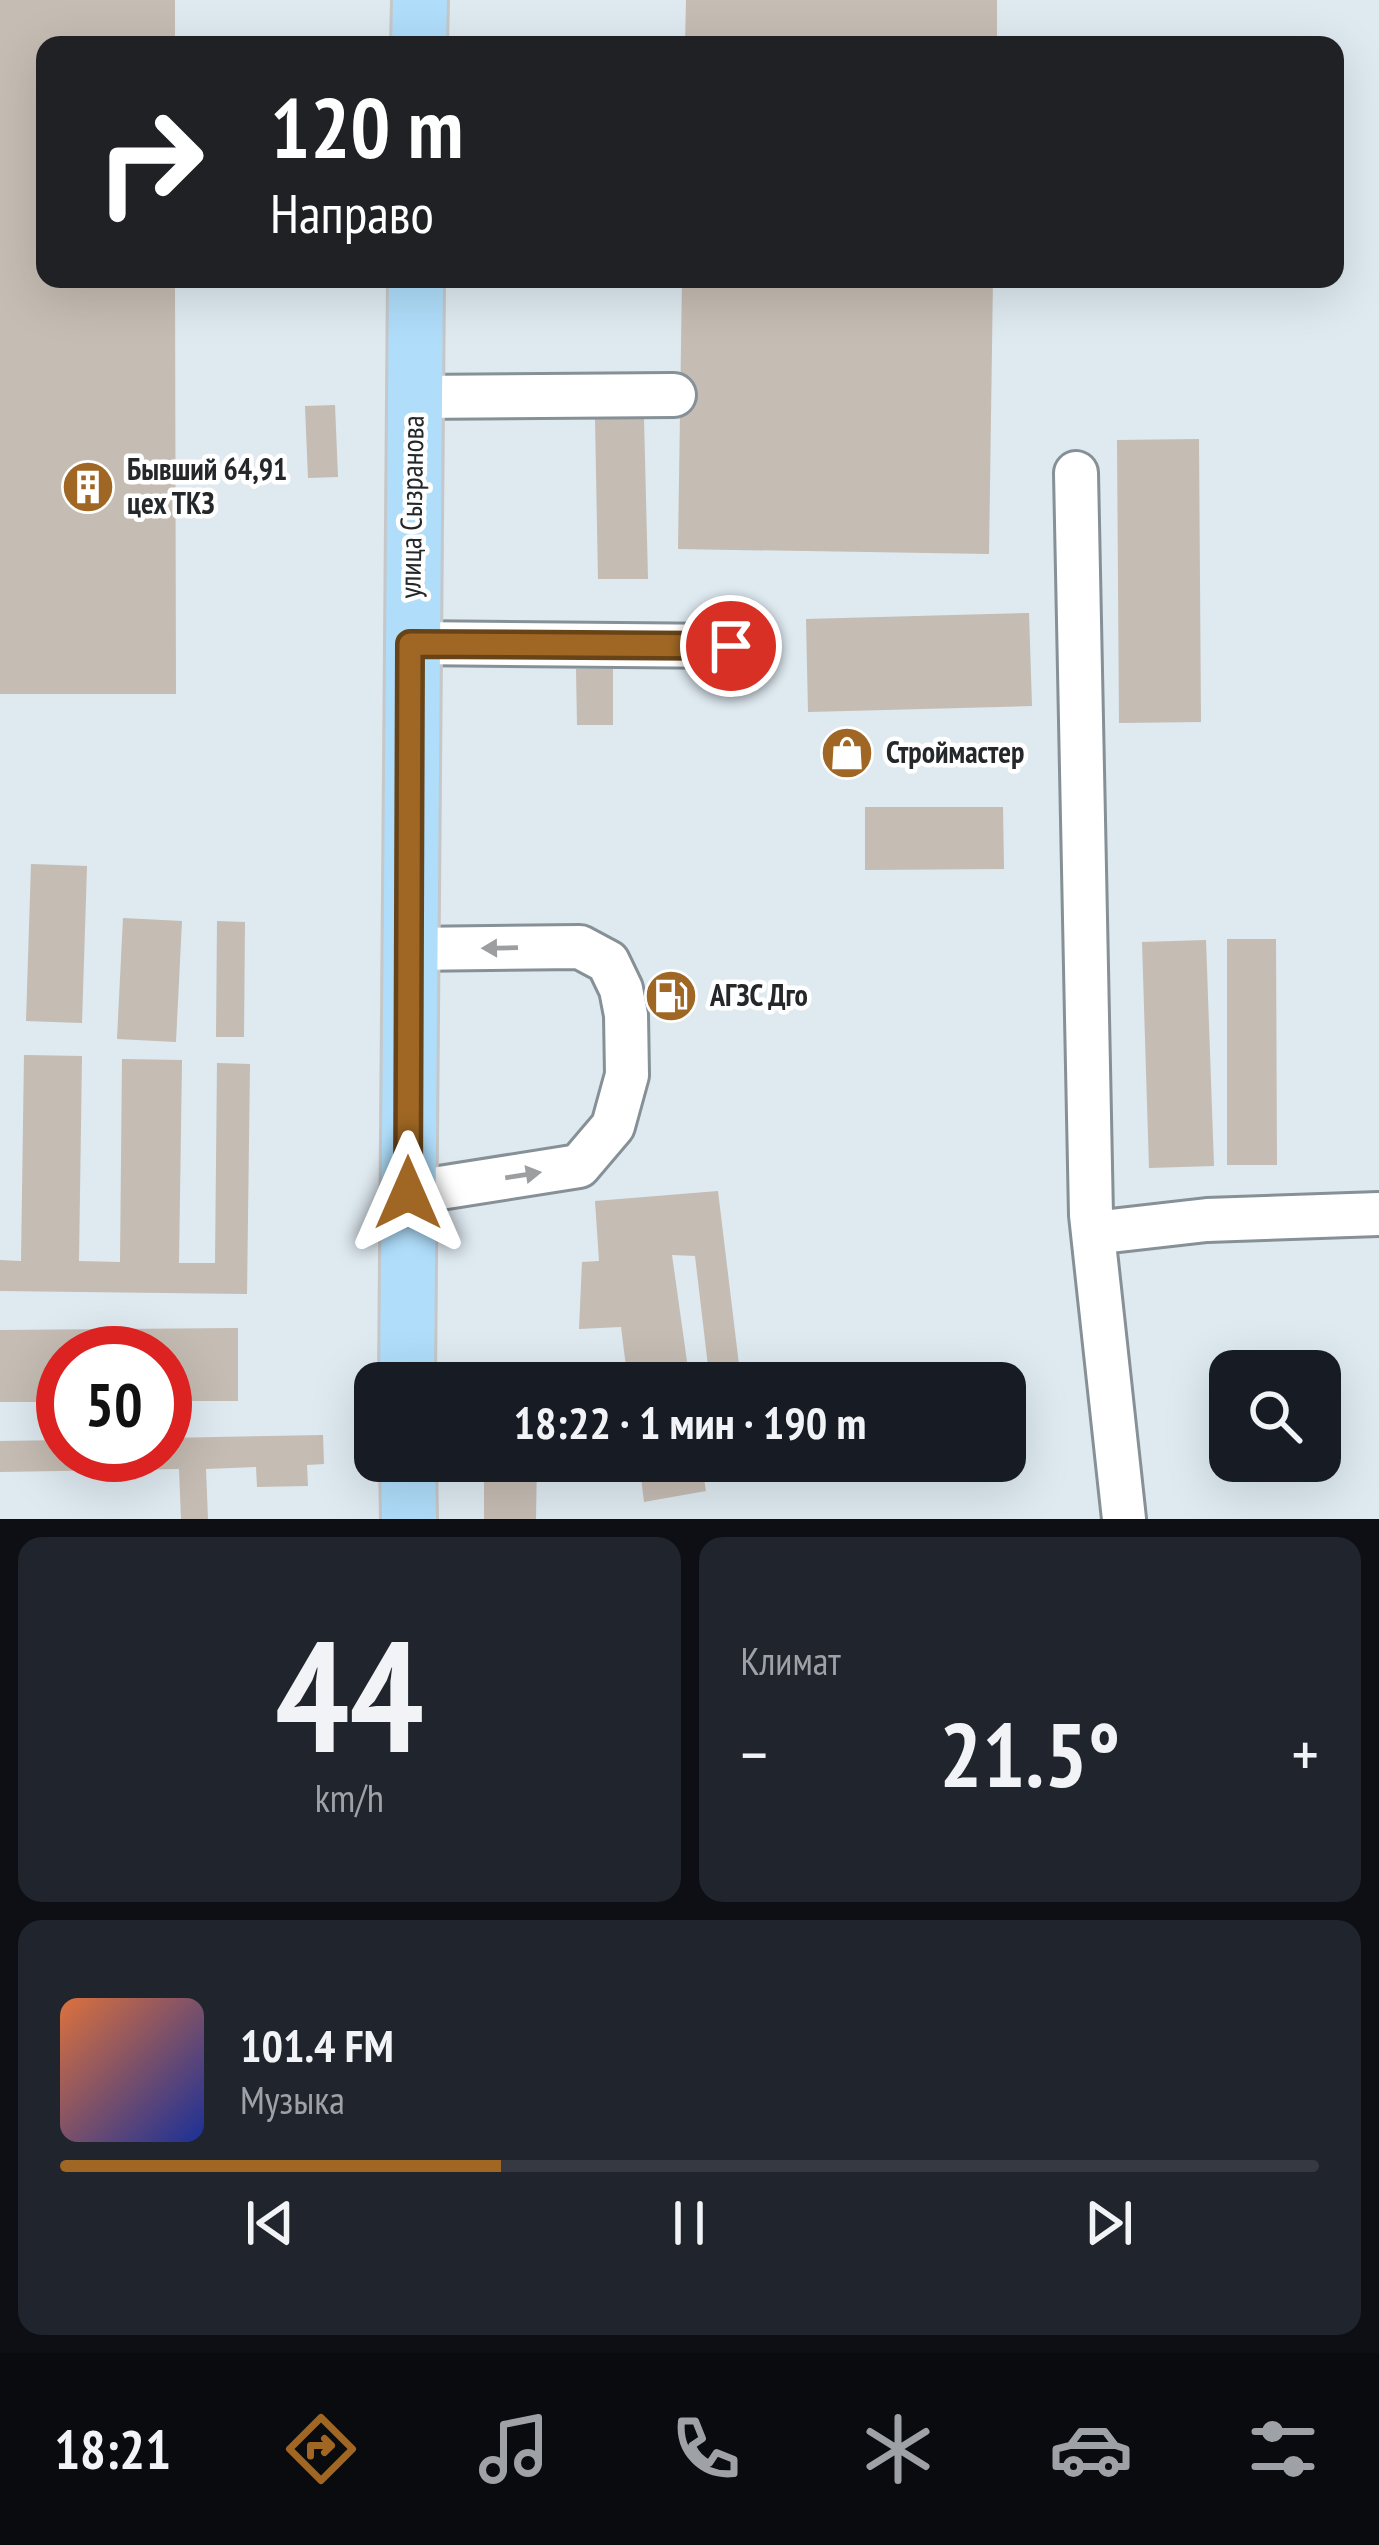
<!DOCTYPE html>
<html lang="ru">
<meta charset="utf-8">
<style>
:root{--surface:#171b24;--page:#20242c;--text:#f1f3f6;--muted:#9ea1a6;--line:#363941;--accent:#9f6723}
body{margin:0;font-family:"PT Sans Narrow",sans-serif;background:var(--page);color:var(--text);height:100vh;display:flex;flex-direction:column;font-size:45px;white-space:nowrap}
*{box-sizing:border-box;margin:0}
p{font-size:39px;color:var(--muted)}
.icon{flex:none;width:66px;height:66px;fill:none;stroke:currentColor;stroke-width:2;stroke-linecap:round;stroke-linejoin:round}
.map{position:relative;height:1519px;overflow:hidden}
.details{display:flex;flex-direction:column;gap:18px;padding:18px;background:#0d0f14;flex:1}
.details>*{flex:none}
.banner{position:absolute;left:36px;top:36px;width:1308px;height:252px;border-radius:24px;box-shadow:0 12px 48px #0002;background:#202124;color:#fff;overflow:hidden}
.buttons{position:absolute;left:1209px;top:1350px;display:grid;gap:24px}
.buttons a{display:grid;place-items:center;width:132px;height:132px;border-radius:24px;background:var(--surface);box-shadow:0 12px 48px #0002;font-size:60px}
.speed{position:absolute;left:36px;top:1326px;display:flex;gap:24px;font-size:60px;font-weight:700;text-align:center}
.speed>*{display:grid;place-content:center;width:156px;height:156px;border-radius:50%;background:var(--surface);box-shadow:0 12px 48px #0002;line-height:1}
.speed .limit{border:18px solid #d22;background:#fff;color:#111}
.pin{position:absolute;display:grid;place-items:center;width:102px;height:102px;color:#fff;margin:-51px;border:6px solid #fff;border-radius:50%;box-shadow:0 3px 12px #0007}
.me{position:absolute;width:132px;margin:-66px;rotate:0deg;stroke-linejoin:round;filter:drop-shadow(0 0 9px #0008)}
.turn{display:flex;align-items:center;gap:42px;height:252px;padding:0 36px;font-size:54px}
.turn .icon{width:156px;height:156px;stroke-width:2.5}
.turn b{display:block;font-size:84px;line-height:102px}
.big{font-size:90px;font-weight:700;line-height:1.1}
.details .widget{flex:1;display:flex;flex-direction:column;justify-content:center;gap:18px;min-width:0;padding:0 42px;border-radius:24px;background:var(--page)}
.details .dial{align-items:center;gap:0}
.dial b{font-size:156px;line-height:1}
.song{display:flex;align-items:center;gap:36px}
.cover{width:144px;height:144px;border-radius:18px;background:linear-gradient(135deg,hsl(20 70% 55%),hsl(230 70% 35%))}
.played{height:12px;border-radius:6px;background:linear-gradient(90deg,var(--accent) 35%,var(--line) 35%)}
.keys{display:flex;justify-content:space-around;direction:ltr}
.heat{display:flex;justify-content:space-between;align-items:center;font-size:66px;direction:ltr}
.details .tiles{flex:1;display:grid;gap:18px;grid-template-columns:1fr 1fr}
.widget:last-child{grid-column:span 2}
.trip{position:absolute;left:354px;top:1362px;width:672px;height:120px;border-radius:24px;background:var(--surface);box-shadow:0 12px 48px #0002;font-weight:700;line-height:120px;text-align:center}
.tabs{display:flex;height:192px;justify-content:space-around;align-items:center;background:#090b0e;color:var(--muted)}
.tabs .icon{width:84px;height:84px}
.tabs .active{color:var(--accent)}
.tabs b{font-size:54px;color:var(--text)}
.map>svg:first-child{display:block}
.building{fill:#c5bcb3}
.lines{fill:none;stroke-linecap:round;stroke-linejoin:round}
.minor-casing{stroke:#869097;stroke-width:48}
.major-casing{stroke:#c6c7c8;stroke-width:60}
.minor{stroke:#fff;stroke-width:42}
.major{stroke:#afddfa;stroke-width:54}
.oneway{fill:#9c9ea0}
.route-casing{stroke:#674317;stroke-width:30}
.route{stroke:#9f6723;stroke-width:21}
.labels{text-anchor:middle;stroke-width:9;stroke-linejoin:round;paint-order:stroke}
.poi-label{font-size:30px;font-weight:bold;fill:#24282b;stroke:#fff;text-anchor:start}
.street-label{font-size:30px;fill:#24282b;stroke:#fff}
</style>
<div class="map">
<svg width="1379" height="1519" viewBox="0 0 1379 1519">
<rect width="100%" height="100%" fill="#dee9f0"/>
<!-- building -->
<path class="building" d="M0 0H175V45H45V279H175L176 694H0Z
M686 0H997V45H685Z
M682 279H993L989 554 678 549Z
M335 405 338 477 308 478 305 406Z
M595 418H644L648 579H598Z
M1199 439 1201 722 1119 723 1117 440Z
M1029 613 1032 706 808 712 806 619Z
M576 669H613V725H577Z
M865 807H1003L1004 869 865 870Z
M31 864 87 866 82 1023 26 1021Z
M123 918 182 921 176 1042 117 1039Z
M217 921 245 922 244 1037H216Z
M1227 939H1276L1277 1165H1227Z
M1206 940 1214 1166 1149 1168 1142 942Z
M24 1055 82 1056 79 1261 120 1262 122 1059 182 1060 179 1263H215L217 1063 250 1064 247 1294 0 1291V1260L21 1261Z
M718 1191 740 1373 853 1363 855 1383H710L695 1256 672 1255 690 1383H628L621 1327 579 1329 582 1262 599 1261 595 1201Z
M238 1328V1401H165V1353H63V1402H0V1330Z
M323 1435 324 1464 307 1465 308 1486 257 1487 256 1467 206 1469 208 1519H181L179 1469 0 1472V1441L63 1440V1455H165V1438Z
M484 1461H537L536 1519H484Z
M639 1461H701L706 1491 644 1502Z"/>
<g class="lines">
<!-- minor casing -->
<g class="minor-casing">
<path id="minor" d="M414 397 674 395
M1076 473 1091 1215 1124 1519
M410 643 731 646
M408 1193 579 1166 613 1126 627 1075 626 1015 621 989 608 962 580 947 410 949
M1093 1233 1207 1220 1379 1214"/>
</g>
<!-- major casing -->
<g class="major-casing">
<path id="major" d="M419 45 420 0
M407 1383 416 279
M408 1461 409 1519"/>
</g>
<!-- minor -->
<use href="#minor" class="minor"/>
<!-- major -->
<use href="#major" class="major"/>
</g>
<!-- one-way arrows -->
<defs><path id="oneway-solid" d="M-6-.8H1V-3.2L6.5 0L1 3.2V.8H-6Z" transform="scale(3)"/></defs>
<g class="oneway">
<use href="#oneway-solid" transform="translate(500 948) rotate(179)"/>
<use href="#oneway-solid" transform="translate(523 1175) rotate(-9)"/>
</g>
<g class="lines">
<!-- route casing -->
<g class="route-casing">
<path id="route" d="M408 1193 410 644 731 646"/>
</g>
<!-- route -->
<use href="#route" class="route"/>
</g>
<!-- icons -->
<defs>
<g id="building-disc" transform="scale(2.7)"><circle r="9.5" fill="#9f6723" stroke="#fff"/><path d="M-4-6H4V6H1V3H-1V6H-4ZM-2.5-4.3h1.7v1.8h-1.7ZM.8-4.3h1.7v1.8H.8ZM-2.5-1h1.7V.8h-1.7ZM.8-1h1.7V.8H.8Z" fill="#fff"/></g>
<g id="shop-disc" transform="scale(2.7)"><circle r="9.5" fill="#9f6723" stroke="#fff"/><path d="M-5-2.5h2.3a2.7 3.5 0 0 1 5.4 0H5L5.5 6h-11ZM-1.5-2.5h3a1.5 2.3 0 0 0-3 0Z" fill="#fff"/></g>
<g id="fuel-disc" transform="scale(2.7)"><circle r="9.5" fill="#9f6723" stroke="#fff"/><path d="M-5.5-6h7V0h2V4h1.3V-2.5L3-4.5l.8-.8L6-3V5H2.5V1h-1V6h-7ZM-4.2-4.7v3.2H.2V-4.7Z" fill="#fff"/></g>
</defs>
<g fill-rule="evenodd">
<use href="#building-disc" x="88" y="487"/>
<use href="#shop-disc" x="847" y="753"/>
<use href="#fuel-disc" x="671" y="996"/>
</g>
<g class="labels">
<!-- poi labels -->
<g class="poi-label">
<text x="127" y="480">Бывший 64,91<tspan x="127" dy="34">цех ТКЗ</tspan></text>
<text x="886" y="763">Строймастер</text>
<text x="710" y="1006">АГЗС Дго</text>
</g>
<!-- street labels -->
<g class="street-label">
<text transform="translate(412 507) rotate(-89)" y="10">улица Сызранова</text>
</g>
</g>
</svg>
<div class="buttons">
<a><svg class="icon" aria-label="search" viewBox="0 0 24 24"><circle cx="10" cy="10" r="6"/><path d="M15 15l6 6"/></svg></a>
</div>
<div class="speed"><div class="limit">50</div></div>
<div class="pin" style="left:731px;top:646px;background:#d93025"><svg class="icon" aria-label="arrive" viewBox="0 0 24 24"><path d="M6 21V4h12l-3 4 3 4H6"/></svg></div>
<svg class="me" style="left:408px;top:1193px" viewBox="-20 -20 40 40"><path d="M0-17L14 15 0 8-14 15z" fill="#9f6723" stroke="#fff" stroke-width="4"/></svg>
<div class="trip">18:22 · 1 мин · 190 m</div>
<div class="banner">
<div class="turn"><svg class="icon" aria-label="right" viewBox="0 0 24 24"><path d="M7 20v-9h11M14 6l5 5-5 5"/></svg><div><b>120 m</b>Направо</div></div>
</div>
</div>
<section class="details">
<div class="tiles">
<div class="widget dial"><b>44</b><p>km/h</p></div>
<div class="widget"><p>Климат</p>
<div class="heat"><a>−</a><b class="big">21.5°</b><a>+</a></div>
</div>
<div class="widget">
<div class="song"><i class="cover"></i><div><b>101.4 FM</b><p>Музыка</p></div></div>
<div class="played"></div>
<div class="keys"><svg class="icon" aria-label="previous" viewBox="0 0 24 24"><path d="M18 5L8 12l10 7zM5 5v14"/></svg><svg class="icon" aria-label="pause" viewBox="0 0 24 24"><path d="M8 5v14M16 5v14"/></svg><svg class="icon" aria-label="next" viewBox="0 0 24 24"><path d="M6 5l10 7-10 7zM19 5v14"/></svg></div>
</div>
</div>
</section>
<nav class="tabs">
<b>18:21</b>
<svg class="icon active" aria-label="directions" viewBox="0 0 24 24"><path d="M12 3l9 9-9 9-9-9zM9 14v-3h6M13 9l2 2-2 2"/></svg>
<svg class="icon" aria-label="music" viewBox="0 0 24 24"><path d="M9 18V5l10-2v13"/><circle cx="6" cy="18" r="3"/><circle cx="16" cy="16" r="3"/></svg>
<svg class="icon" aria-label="phone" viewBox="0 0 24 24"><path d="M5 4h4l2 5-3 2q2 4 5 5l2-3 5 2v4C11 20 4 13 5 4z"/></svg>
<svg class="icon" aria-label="climate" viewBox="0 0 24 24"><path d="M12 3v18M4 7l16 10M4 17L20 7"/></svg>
<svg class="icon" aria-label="car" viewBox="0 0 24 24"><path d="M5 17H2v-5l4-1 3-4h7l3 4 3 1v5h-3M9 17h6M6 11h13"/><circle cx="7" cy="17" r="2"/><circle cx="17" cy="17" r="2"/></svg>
<svg class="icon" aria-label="filters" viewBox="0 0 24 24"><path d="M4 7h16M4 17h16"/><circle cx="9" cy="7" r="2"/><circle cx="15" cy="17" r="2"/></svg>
</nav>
